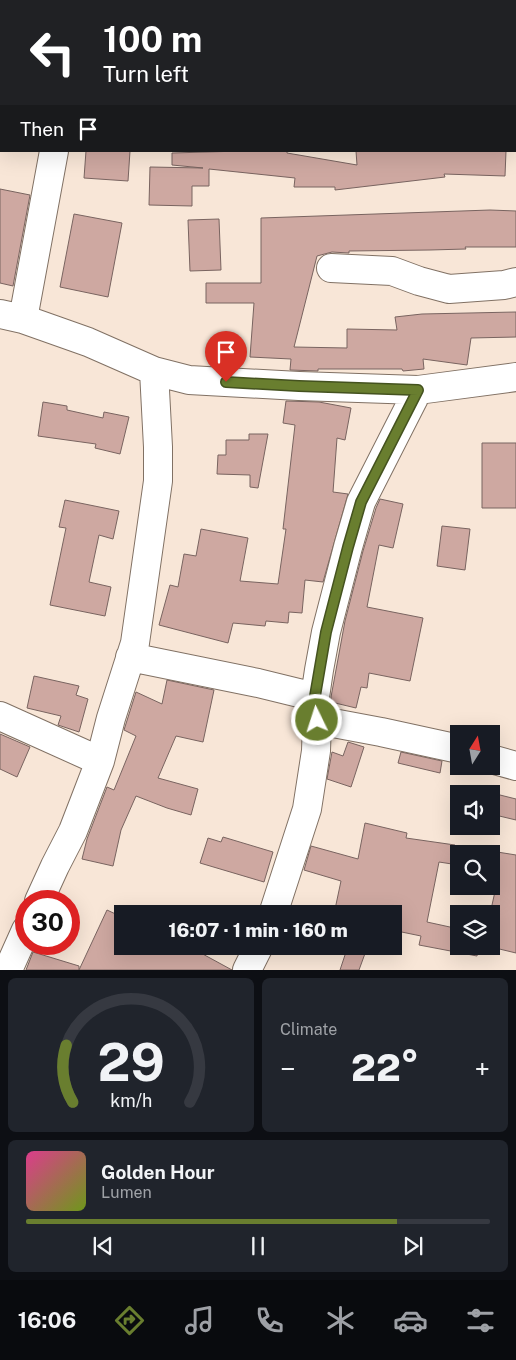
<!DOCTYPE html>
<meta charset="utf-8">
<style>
:root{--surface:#171b24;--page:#20242c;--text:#f1f3f6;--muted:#9ea1a6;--line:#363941;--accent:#697e2f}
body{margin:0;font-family:"Public Sans",sans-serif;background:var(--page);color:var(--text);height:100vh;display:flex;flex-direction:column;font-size:19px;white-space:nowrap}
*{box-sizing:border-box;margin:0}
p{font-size:16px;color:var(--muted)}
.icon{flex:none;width:28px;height:28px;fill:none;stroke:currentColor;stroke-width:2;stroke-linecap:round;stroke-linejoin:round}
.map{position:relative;height:970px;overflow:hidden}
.panel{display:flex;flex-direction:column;gap:8px;padding:8px;background:#0d0f14;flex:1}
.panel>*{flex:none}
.hud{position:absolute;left:0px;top:0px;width:516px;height:152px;box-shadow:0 5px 20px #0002;background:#202124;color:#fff;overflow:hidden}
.needle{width:32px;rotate:11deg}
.fabs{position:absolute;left:450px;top:725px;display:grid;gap:10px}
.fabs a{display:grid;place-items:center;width:50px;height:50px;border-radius:0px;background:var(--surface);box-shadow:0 5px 20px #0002;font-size:25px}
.speed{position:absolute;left:15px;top:890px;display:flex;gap:10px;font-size:25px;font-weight:700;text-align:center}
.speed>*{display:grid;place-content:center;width:65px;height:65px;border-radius:50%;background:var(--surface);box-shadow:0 5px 20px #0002;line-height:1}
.speed .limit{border:8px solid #d22;background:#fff;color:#111}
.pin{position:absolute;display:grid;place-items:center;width:42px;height:42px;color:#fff;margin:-51px -21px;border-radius:50% 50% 50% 0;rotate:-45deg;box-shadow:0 0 5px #0007}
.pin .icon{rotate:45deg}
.me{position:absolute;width:55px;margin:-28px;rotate:356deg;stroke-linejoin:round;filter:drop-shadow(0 0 4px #0008)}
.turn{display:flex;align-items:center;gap:18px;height:105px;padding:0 20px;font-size:22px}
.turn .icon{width:65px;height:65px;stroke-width:2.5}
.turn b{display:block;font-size:35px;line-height:42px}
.then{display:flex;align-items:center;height:48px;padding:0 20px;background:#0003;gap:10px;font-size:19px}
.big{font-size:38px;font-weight:800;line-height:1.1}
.panel .tile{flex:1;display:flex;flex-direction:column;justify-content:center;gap:8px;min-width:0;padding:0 18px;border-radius:8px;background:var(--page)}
.panel .dial{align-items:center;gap:0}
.dial svg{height:130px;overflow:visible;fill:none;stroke:var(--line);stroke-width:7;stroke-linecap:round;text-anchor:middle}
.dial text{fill:var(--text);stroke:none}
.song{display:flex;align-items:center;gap:15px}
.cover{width:60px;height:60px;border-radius:8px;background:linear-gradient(135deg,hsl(330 70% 55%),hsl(80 70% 35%))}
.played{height:5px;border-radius:2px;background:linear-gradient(90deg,var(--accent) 80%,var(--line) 80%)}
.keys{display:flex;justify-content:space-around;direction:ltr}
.heat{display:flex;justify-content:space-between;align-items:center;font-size:28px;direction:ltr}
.panel .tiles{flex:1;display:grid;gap:8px;grid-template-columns:1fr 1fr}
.tile:last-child{grid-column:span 2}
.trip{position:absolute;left:114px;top:905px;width:288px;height:50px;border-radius:0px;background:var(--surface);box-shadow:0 5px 20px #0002;font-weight:800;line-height:50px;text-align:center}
.tabs{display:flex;height:80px;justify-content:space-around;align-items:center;background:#090b0e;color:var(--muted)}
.tabs .icon{width:35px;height:35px}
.tabs .current{color:var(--accent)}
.tabs b{font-size:22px;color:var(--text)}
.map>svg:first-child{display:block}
.building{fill:#cea8a1;stroke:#796460}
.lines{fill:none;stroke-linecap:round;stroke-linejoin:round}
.minor-casing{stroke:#817164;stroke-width:30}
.minor{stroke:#fff;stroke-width:28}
.route-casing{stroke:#44521f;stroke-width:12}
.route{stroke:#697e2f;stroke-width:9}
</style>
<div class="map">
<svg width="516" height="970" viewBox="0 0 516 970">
<rect width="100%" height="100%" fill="#f8e6d7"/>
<!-- building -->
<path class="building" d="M86 151H130L128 181 84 178Z
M241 151H287V153L357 165 356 151H506L505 176 444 174 445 177 335 190V187H294L295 178 209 169V186H192V206L149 205 150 167 203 168 172 165V153Z
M0 189 30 195 13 286 0 283Z
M490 210 516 211V247H465L466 249 430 250 349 251V253L332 252 317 256 294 347 347 348V329L397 330 395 317 422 314 516 312V337L471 338 467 365 423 359 424 369 403 371 402 369H318V371L290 370 291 359 250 357 254 303H206V283H261V218Z
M74 214 122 223 108 297 60 287Z
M219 219 221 270 190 271 188 220Z
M286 401 319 402 351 408 345 440 337 438 333 492 348 494 323 582 305 580 302 613 289 612 288 623 266 621 265 626 233 623 228 643 159 625 170 585 178 587 184 554 196 556 201 529 248 538 240 581 278 584 286 529H283L295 425 283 423Z
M43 402 67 406V410L103 418 104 412 129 417 120 454 95 448 96 444 38 436Z
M249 434H268L258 488 250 487V475L217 474 218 455H226V440H249Z
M482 443H516V508H482Z
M380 499 403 504 393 548 379 545 367 607 423 618 410 681 369 673 367 688 361 687 356 708 331 702V697L345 621 363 551 376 508Z
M65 500 119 511 113 539 99 535 89 582 111 587 105 616 50 605 66 528 59 527Z
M442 526 470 529 465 570 437 566Z
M34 676 79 686 76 695 88 699 79 732 58 725 61 716 27 708Z
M167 680 214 690 203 742 176 736 158 778 198 789 191 815 167 808 136 796 121 830 113 866 82 859 87 839 107 787 114 790 136 736 124 730 136 692 162 704Z
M0 734 30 747 17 777 0 769Z
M348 742 364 747 351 787 327 779 332 752 343 756Z
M401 752 442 761 440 773 398 763Z
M496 794 516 799V820L491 814Z
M365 823 407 833 406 838 455 845 452 864 439 862 427 922 459 929V946H479L477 956 419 945 421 936 392 930V914H334L341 881 304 870 311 846 358 859Z
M223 837 273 852 264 882 200 863 208 838 221 842Z
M491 851 516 855V953L487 946H491V914H490L496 887 491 886Z
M107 910 122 917V946H188L232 970H79Z
M348 946H363L367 948 359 970H340Z
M33 952 79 966V970H26Z"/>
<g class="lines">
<!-- minor casing -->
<g class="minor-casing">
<path id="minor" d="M331 268 392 271 419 281 449 289 504 285 516 282
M0 314 23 319 88 342 154 371 189 380 299 386 418 390 516 377
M23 319 54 151
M130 657 258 683 315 697
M0 716 100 761
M317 720 381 732 459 749
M491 759 516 766
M39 901 55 866 73 831 85 800 100 761 111 718 135 643 158 481V447L154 371
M273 914 307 809 316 751 317 720 315 697 319 670 326 632 348 547 361 502 418 390
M8 970 26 930
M247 970 259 946"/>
</g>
<!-- minor -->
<use href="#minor" class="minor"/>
</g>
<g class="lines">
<!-- route casing -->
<g class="route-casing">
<path id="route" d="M226 382 299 386 418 390 361 502 348 547 326 632 315 696 317 720"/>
</g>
<!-- route -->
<use href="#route" class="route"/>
</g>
</svg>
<div class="fabs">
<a><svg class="needle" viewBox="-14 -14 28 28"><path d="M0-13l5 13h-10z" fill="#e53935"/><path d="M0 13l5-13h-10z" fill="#9ea1a6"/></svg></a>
<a><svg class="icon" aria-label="sound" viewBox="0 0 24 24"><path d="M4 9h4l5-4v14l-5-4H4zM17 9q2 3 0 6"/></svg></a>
<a><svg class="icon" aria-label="search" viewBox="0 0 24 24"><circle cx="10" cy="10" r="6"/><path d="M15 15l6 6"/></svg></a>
<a><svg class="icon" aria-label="layers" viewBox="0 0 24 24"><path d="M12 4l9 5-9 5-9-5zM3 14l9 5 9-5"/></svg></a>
</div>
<div class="speed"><div class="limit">30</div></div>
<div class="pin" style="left:226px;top:382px;background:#d93025"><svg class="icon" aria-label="arrive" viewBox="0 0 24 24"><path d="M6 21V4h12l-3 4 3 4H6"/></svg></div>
<svg class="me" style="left:317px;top:720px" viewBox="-20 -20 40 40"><circle r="17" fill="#697e2f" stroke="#fff" stroke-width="3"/><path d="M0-11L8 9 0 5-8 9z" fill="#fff"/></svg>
<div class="trip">16:07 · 1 min · 160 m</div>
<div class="hud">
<div class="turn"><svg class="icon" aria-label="left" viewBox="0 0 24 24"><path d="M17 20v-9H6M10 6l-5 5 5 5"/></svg><div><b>100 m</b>Turn left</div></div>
<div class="then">Then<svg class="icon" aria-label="arrive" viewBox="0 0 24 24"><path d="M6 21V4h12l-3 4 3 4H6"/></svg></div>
</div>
</div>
<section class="panel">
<div class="tiles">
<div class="tile dial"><svg viewBox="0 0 100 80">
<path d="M14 69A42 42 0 1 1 86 69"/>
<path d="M14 69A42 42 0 0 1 10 34" stroke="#697e2f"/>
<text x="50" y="56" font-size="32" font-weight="700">29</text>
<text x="50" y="72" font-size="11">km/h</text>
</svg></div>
<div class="tile"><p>Climate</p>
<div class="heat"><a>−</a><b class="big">22°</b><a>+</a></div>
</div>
<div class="tile">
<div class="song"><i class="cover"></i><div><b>Golden Hour</b><p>Lumen</p></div></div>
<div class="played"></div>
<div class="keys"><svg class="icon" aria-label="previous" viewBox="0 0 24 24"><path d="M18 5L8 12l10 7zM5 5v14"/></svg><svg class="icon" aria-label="pause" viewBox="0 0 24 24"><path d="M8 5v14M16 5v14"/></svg><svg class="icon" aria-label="next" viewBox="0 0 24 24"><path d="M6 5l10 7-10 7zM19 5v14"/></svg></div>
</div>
</div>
</section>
<nav class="tabs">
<b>16:06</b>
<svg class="icon current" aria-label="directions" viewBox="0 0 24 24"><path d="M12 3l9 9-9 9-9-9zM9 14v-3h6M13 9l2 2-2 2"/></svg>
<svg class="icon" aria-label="music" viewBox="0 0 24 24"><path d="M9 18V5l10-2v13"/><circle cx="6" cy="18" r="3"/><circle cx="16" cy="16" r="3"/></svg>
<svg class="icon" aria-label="phone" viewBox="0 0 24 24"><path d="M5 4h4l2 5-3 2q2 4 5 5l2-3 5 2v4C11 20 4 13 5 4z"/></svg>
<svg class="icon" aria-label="climate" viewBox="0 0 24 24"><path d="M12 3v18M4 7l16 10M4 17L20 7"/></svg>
<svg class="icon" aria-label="car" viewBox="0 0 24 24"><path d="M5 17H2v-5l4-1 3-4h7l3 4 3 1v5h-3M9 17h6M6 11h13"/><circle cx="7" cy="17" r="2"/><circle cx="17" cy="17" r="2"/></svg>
<svg class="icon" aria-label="filters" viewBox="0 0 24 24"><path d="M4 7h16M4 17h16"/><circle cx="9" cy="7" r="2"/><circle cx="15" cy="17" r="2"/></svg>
</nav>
